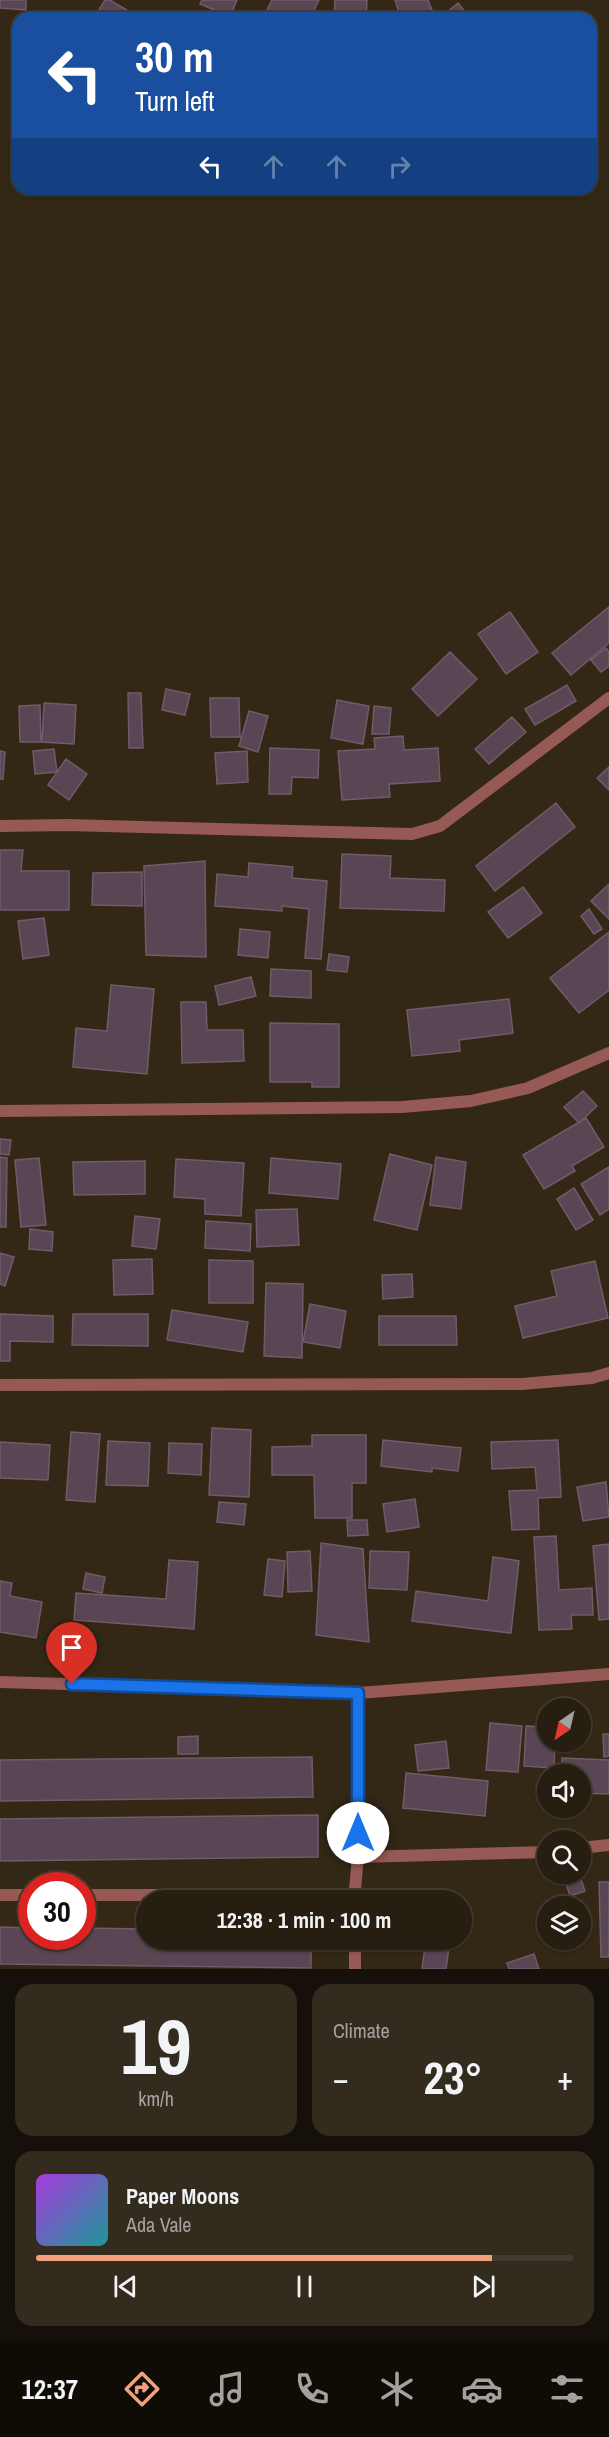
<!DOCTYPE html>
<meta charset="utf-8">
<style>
:root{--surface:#261e10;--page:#322b1e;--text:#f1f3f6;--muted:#a4a29f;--line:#423c30;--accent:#f1a17c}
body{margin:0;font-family:"Archivo Narrow",sans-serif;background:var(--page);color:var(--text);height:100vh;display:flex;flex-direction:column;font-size:22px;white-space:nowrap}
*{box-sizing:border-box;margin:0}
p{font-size:20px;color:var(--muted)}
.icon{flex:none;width:33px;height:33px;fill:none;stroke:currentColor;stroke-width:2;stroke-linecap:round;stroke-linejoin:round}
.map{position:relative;height:1969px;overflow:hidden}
.details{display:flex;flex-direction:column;gap:15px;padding:15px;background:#151009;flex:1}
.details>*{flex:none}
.top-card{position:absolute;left:12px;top:12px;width:585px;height:183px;border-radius:18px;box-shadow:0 2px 4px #0004,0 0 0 2px var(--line);background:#1a4fa0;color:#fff;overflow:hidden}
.needle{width:39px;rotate:214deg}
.fabs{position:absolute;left:537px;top:1698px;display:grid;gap:12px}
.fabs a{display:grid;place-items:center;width:54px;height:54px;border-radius:50%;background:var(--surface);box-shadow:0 2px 4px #0004,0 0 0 2px var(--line);font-size:30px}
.speed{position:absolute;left:18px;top:1872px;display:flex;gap:12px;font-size:30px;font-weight:700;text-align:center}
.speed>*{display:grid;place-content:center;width:78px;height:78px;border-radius:50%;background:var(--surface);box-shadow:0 2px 4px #0004,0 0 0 2px var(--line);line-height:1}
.speed .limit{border:9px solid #d22;background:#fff;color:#111}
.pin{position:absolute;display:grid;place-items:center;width:51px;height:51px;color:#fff;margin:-62px -26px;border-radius:50% 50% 50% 0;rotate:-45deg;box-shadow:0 0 6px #0007}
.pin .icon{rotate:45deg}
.me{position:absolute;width:66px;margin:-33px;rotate:0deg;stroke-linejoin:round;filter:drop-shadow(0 0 4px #0008)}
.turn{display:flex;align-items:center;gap:21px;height:126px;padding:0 24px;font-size:27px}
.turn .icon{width:78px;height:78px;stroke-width:2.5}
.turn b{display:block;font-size:42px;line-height:51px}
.lanes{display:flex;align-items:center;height:57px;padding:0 24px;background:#0003;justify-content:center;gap:30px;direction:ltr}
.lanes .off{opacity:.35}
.big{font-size:45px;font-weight:700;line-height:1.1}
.details .tile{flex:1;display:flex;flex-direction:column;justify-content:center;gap:9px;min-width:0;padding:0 21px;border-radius:18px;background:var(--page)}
.details .dial{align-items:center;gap:0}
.dial b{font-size:78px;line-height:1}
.song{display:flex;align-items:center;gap:18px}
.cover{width:72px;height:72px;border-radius:9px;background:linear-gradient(135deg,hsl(280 70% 55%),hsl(180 70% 35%))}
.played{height:6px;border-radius:3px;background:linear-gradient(90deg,var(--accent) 85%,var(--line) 85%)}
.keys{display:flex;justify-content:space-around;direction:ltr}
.heat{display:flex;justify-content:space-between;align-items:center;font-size:33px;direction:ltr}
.details .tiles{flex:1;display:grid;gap:15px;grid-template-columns:1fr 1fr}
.tile:last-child{grid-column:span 2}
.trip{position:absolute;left:136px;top:1890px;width:336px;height:60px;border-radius:30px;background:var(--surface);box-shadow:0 2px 4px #0004,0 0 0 2px var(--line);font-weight:700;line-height:60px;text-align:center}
.tab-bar{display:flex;height:96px;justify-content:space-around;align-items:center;background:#0f0c06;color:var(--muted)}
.tab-bar .icon{width:42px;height:42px}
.tab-bar .current{color:var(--accent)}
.tab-bar b{font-size:27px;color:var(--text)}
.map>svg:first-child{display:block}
.building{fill:#594553;stroke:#6f5b69;stroke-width:1.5}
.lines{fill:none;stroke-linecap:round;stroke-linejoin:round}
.street{stroke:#975953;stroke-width:12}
.route-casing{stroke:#114b97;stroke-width:15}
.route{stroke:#1a73e8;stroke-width:10}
</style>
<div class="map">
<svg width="609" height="1969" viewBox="0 0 609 1969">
<rect width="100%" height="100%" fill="#332815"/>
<!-- building -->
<path class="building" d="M0 0H26V10L0 8Z
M105 0H110L140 18H94Z
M202 0H237L230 17 200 4Z
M272 0H319L310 18H263Z
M335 0H367L366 18H334Z
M395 0H428L435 18H401Z
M458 3 470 18H452L447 12Z
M609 607V643L571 675 552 653Z
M510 612 538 652 506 674 478 634Z
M606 648 609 652V666L601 672 591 660Z
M450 652 477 679 438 716 412 689Z
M567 685 576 701 535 725 525 709Z
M166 689 190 694 185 715 162 710Z
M128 693H141L143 748H129Z
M210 698H239L240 737H211Z
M337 700 369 706 363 744 331 738Z
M44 703 76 705 74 744 42 742Z
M40 705 41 742H20L19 706Z
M374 706 391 708 389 734H372Z
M249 711 268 716 258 752 239 746Z
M512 717 526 732 489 764 475 749Z
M403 736 404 750 438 748 440 781 389 784 390 797 342 800 338 751 375 749 374 738Z
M270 748 319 750 318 778 292 777 291 794H269Z
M54 749 57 772 35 774 33 751Z
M0 751 5 752 3 779H0Z
M247 751 248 782 217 784 215 753Z
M66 759 87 774 69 800 48 785Z
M609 767V790L597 778Z
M556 803 575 827 495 891 476 866Z
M0 850H23L21 871H69V910H0Z
M342 854 391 856 390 878 445 880 444 911 340 908Z
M205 861 206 957 146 955 144 866Z
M249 863 293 867 292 878 327 881 321 959 305 958 309 909 282 906V911L215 906 217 874 248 877Z
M142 872V906L92 905 93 873Z
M609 884V919L591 901Z
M523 887 542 913 508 938 488 912Z
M589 909 602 929 594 934 581 916Z
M44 918 49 955 23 959 18 921Z
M240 929 270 932 268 958 238 955Z
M609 932V990L579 1013 550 978Z
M329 954 349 957 347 972 327 970Z
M271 969 311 971V998L270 996Z
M251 977 256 996 219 1005 215 986Z
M111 985 154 989 147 1074 73 1067 76 1028 107 1031Z
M509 999 513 1033 459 1040 460 1051 412 1056 407 1010Z
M181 1002H206L207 1030H243L244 1061 182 1063Z
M270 1023 339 1024V1087H312V1082H270Z
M583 1091 597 1106 579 1123 564 1107Z
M586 1118 604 1147 572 1166 575 1171 544 1189 523 1155Z
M0 1139 11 1140 9 1155 0 1154Z
M390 1154 432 1165 417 1230 374 1220Z
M0 1157 7 1158 6 1227H0Z
M436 1157 466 1162 461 1209 430 1205Z
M39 1158 46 1225 21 1227 15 1160Z
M271 1158 341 1164 338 1199 269 1193Z
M176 1159 244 1163 241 1216 205 1214V1199L174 1197Z
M145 1161V1194L74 1195 73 1162Z
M609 1167V1209L600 1215 581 1184Z
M574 1188 593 1220 576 1230 557 1199Z
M297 1209 299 1245 257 1247 256 1210Z
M135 1216 160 1219 156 1249 132 1246Z
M206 1221 251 1224 250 1251 205 1248Z
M30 1229 53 1232 52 1251 29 1249Z
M0 1253 14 1257 5 1286 0 1284Z
M152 1259 153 1294 114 1295 113 1260Z
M209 1260 253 1261V1303H209Z
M595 1261 608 1318 523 1338 515 1306 557 1296 551 1271Z
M412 1274 413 1297 383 1299 382 1275Z
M266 1283 303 1284 302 1358 264 1356Z
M310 1304 346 1311 340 1348 303 1342Z
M172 1310 248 1322 243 1352 167 1340Z
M0 1314 53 1316V1342L10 1341V1361H0Z
M73 1314H148V1346L72 1345Z
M379 1316H456L457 1345H379Z
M212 1428 251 1430 249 1497 209 1495Z
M71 1432 100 1434 95 1502 66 1500Z
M312 1435H366V1483H352V1518H315L314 1475H272V1447L312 1446Z
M383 1440 461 1448 458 1471 432 1468V1472L381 1466Z
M558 1440 561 1497 538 1498 539 1529 512 1530 509 1491 537 1490 535 1467 492 1469 491 1442Z
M108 1441 150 1443 148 1486 106 1485Z
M0 1442 50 1445 48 1480 0 1478Z
M169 1443 202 1444 201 1475 168 1473Z
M606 1482 609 1517 583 1521 577 1487Z
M415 1499 419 1527 387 1532 383 1504Z
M219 1502 246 1504 244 1525 217 1522Z
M347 1520H367L368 1535 348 1536Z
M556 1536 559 1590 592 1588 593 1615H571L572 1629 539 1630 534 1537Z
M321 1543 363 1549 369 1642 316 1635Z
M609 1544V1619L599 1620 593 1546Z
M310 1551 312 1591 288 1592 287 1552Z
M370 1551 409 1552 407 1590 369 1588Z
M493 1557 519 1561 511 1633 412 1621 416 1591 488 1601Z
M268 1559 285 1561 282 1597 264 1595Z
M169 1560 198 1562 194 1629 74 1620 76 1593 166 1599Z
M86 1573 105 1577 102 1593 83 1589Z
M0 1581 12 1583 10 1596 42 1602 36 1638 0 1632Z
M490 1723 522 1726 518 1772 486 1770Z
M526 1726 548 1727V1742H555L554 1768 524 1766Z
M603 1734H609V1756L604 1757Z
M198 1736V1754H178V1737Z
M446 1741 449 1768 418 1771 415 1745Z
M312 1757 313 1797 0 1801V1760Z
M562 1758 609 1760V1794L580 1793V1774H561Z
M406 1773 488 1781 485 1816 403 1808Z
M318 1815V1857L0 1861V1819Z
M563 1874H579L585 1891 570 1896Z
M599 1882H609V1957H601Z
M0 1927 32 1928V1936H82V1928L147 1929V1940H311V1968L0 1964Z
M426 1940H450L446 1969H422Z
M534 1954 539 1969H509L507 1963Z"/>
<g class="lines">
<!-- street -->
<path class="street" d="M0 826 67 825 412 834 440 826 609 698
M0 1111 402 1107 471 1101 528 1088 609 1053
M0 1385 522 1384 592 1378 609 1373
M0 1682 358 1693 609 1674
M580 1848 609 1845
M358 1857 548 1852
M0 1895H32
M82 1895H354
M354 1900 358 1857V1693
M355 1940V1969"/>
</g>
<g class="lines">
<!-- route casing -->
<g class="route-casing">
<path id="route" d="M72 1684 358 1693V1833"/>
</g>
<!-- route -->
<use href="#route" class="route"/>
</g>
</svg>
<div class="fabs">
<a><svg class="needle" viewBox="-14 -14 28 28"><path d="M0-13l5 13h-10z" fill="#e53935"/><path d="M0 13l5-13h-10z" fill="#a4a29f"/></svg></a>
<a><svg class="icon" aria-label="sound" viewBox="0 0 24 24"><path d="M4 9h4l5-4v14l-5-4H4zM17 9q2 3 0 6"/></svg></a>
<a><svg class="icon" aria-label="search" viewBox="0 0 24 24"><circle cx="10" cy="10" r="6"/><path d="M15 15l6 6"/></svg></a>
<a><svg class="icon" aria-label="layers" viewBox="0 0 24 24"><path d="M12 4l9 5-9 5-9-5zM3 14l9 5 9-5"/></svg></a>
</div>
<div class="speed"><div class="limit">30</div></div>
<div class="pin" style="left:72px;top:1684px;background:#d93025"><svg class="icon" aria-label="arrive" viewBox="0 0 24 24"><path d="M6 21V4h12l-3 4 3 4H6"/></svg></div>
<svg class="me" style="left:358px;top:1833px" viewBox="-20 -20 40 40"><circle r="19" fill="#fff"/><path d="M0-13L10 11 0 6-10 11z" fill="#1a73e8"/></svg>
<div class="trip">12:38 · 1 min · 100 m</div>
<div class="top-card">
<div class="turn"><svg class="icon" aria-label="left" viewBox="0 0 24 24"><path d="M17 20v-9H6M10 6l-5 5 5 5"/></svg><div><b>30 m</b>Turn left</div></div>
<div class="lanes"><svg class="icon" aria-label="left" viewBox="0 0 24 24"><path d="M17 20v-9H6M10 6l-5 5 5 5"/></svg><svg class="icon off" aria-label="ahead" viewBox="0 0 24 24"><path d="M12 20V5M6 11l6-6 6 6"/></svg><svg class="icon off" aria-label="ahead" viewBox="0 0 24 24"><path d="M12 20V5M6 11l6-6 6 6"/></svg><svg class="icon off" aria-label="right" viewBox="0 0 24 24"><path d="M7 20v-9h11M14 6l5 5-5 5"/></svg></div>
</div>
</div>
<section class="details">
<div class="tiles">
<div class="tile dial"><b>19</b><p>km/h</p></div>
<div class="tile"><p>Climate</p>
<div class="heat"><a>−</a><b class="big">23°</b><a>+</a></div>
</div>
<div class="tile">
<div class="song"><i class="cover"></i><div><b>Paper Moons</b><p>Ada Vale</p></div></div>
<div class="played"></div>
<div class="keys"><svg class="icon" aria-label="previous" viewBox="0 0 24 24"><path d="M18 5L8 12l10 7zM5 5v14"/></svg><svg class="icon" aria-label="pause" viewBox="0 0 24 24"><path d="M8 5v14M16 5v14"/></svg><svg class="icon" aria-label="next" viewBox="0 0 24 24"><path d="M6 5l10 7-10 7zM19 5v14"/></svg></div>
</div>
</div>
</section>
<nav class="tab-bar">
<b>12:37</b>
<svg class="icon current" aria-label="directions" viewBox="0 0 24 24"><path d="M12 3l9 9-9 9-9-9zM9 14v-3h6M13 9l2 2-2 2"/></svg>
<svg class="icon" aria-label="music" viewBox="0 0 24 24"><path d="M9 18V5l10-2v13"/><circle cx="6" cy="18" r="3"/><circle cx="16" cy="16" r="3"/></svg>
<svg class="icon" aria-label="phone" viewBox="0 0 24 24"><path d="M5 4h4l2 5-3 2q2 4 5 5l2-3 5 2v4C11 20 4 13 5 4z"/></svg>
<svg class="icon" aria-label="climate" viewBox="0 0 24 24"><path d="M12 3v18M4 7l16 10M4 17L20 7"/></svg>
<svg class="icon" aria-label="car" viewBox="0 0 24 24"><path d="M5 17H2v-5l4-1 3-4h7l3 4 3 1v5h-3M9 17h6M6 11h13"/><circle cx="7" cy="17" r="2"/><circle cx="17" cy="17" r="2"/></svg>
<svg class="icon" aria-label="filters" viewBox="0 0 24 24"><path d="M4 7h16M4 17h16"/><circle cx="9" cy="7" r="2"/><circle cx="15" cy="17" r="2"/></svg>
</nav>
